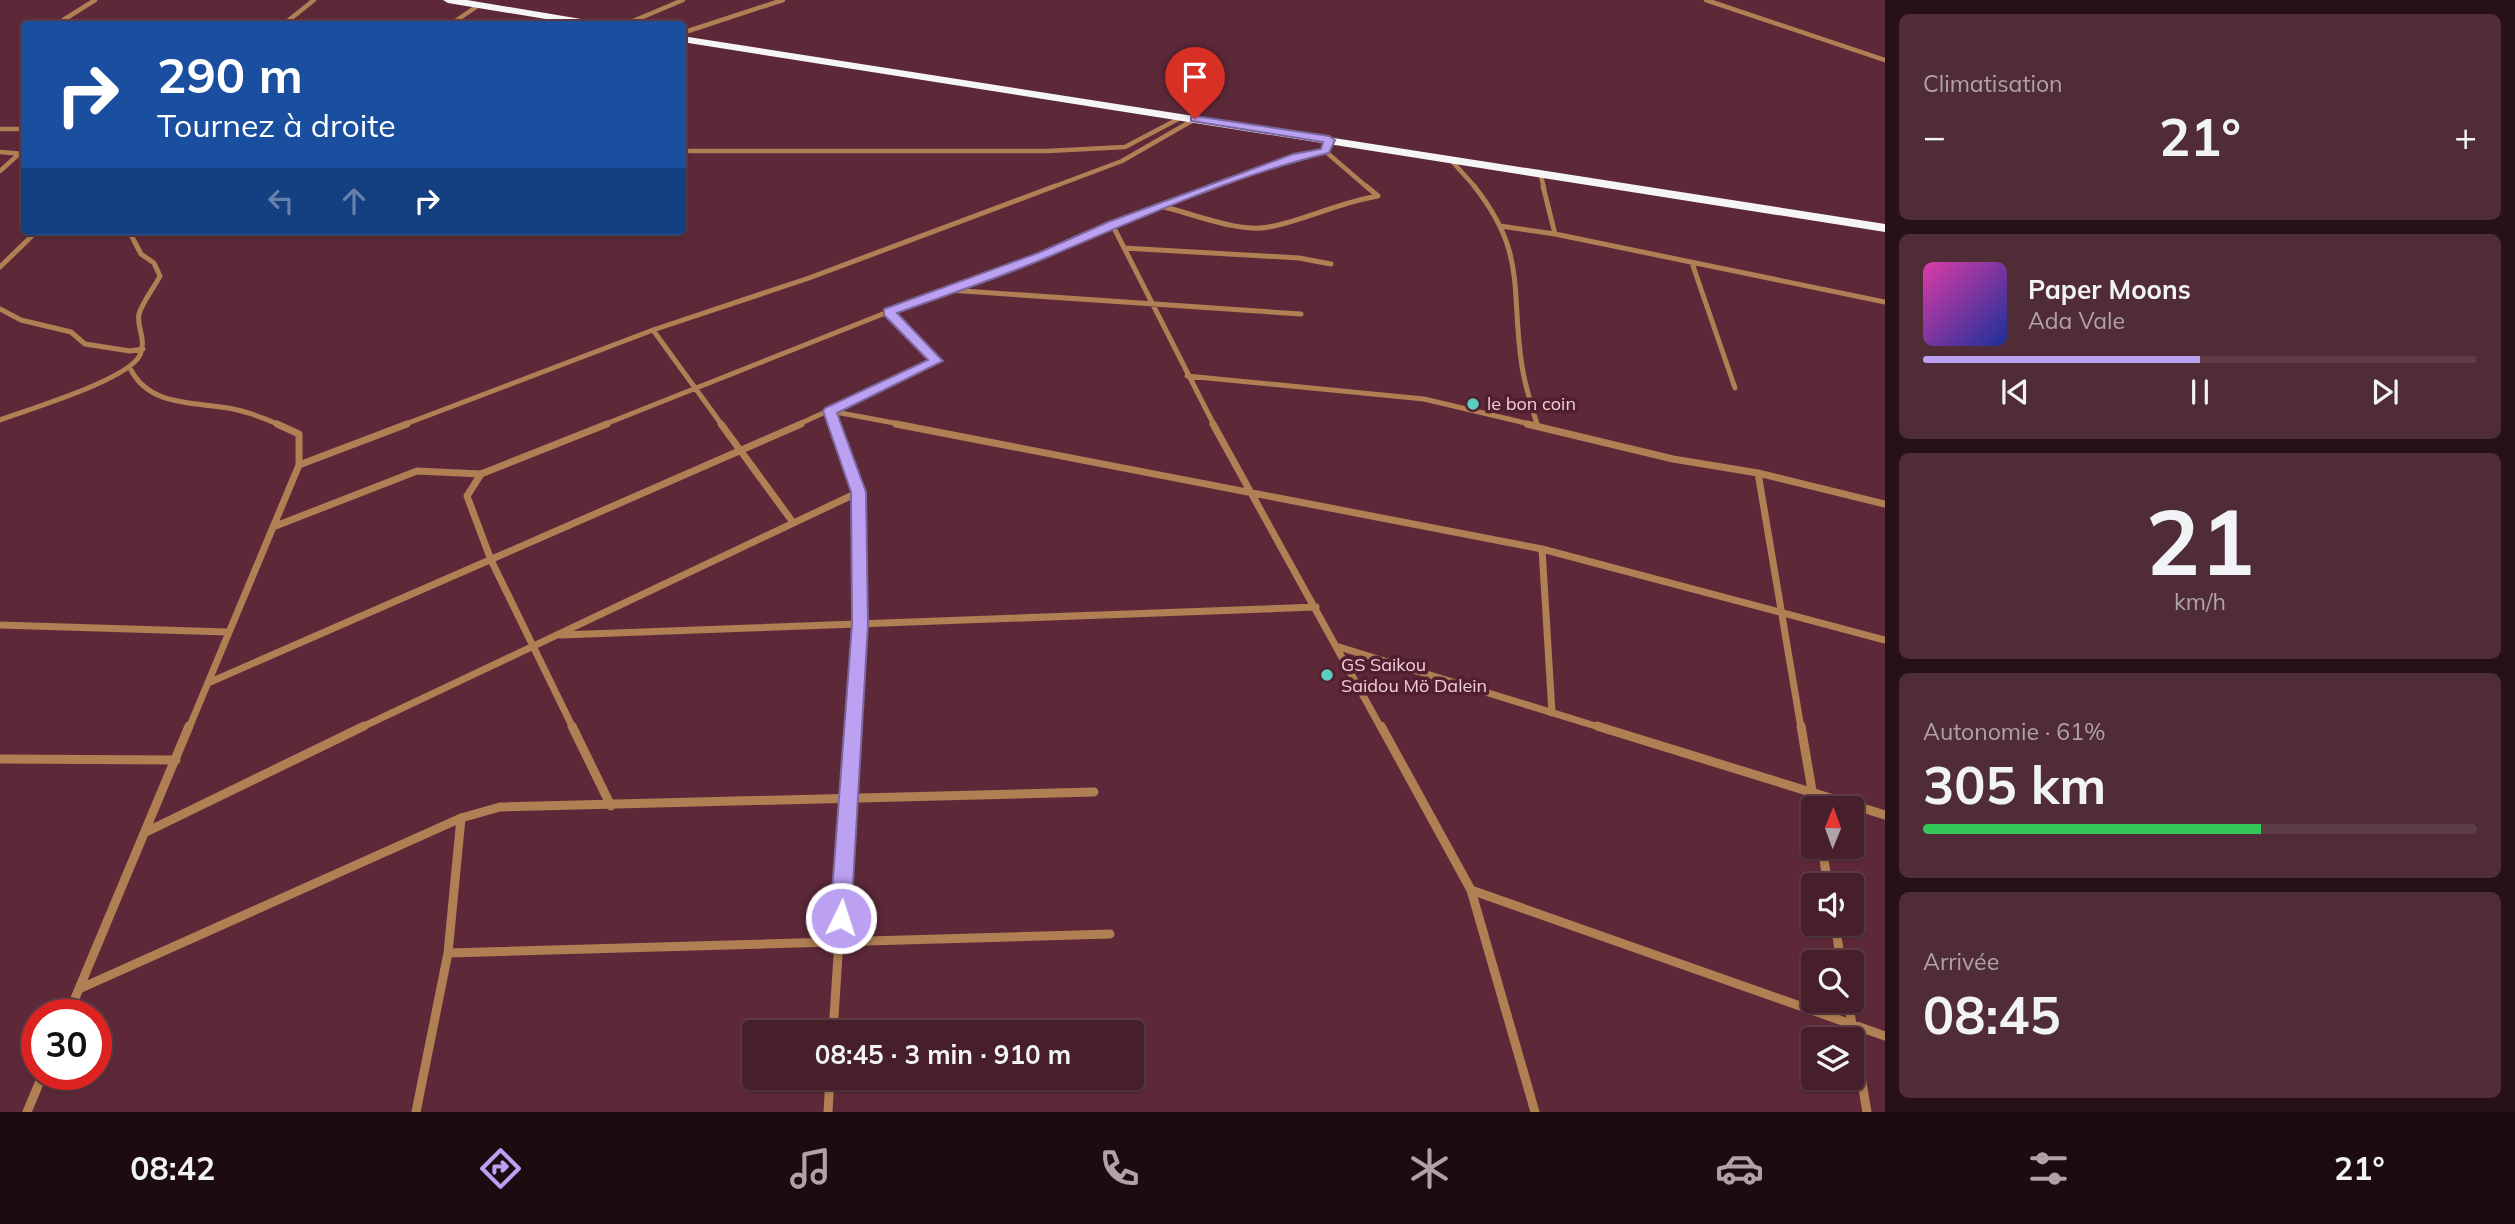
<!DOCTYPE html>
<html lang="fr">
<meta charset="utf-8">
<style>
:root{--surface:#461f2b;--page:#502c37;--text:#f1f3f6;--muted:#b0a2a9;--line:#5e3d47;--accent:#bca0f2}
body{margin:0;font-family:Mulish,sans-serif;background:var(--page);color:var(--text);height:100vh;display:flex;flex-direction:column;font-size:26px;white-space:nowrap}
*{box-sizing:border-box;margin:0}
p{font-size:23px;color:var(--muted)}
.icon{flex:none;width:38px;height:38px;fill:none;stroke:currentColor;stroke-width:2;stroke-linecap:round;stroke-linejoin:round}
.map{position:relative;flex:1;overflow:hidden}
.side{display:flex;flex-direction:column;gap:14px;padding:14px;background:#261118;width:630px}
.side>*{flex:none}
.top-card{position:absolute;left:21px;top:21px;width:665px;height:214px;border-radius:7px;box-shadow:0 2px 5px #0004,0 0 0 2px var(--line);background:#1a4fa0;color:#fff;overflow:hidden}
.needle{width:46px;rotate:1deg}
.controls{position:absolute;left:1801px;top:796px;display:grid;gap:14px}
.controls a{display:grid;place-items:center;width:63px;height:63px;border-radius:7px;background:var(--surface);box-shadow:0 2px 5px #0004,0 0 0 2px var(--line);font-size:35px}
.speed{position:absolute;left:21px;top:999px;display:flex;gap:14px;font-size:35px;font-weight:700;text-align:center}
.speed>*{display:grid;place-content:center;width:91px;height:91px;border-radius:50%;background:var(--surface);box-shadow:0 2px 5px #0004,0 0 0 2px var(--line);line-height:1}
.speed .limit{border:10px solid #d22;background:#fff;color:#111}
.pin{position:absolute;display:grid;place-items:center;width:60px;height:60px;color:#fff;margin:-72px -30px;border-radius:50% 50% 50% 0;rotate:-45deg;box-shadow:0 0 7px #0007}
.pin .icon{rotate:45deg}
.me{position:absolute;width:77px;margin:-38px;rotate:4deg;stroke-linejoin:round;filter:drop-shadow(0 0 5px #0008)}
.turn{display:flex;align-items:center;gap:24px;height:147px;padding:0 21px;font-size:32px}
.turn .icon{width:91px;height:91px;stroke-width:2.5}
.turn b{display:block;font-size:49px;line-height:60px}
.lanes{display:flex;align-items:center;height:66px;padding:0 21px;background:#0003;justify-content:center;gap:35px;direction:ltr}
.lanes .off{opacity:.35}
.big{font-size:52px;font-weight:700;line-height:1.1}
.side .card{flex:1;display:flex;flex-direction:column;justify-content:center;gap:10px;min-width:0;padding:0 24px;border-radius:10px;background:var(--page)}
.side .dial{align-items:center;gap:0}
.dial b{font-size:91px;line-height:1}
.song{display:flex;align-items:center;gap:21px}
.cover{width:84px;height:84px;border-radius:10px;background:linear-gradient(135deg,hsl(320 70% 55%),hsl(230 70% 35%))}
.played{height:7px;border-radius:4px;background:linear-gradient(90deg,var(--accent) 50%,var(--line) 50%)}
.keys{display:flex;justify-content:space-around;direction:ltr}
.heat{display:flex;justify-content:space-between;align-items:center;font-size:38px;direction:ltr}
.charge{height:10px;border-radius:5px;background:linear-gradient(90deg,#34c759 61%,var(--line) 0)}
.trip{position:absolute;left:742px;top:1020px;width:402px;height:70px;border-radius:7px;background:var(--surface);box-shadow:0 2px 5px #0004,0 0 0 2px var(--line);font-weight:700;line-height:70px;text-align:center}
.tabs{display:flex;height:112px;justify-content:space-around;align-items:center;background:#1c0c11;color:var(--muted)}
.tabs .icon{width:49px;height:49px}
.tabs .active{color:var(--accent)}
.tabs b{font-size:32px;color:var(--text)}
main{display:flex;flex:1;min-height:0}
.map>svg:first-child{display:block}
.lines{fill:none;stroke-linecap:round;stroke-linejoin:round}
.street-far3{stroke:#b07f53;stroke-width:4.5}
.street-far2{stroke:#b07f53;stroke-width:5}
.street-far1{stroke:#b07f53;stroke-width:7}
.street{stroke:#b07f53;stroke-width:9}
.highway{fill:#f5f5f5;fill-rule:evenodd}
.route{fill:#bca0f2;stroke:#7a689d;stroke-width:2}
.poi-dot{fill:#5acebd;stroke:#511f2f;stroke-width:2.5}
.labels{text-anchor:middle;stroke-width:7;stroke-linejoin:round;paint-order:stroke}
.poi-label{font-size:18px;fill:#f0ced6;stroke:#511f2f;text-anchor:start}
</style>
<main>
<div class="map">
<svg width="1885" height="1112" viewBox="0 0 1885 1112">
<rect width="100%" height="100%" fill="#5d2939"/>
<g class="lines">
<!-- street-far3 -->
<path class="street-far3" d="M1706 0 1885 60
M57 24 95 0
M284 24 314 0
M451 24 479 5
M626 24 683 0
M682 33 783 0
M0 129H24
M682 151H1048L1125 147 1182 117
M1325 151 1368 188
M0 152 24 154
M1450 159 1476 188
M0 171 19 154
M1540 172 1544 188
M1050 188 1122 161 1195 119
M1212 188 1297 157 1325 151 1329 140"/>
<!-- street-far2 -->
<path class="street-far2" d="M1474 186C1528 254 1510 290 1522 366 1525 386 1531 405 1537 424
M1543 186 1555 234 1885 302
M1164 207C1194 214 1239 233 1269 227 1306 220 1340 202 1378 196L1366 186
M1112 224 1214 425
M1500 226 1555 234
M1124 248 1299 258 1331 264
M1692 263 1735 388
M0 267 37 231
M948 290 1301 314
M0 309 21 320 71 332 85 344 130 351 143 349
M653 330 722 425
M131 370C150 406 192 402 228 408 247 411 264 418 280 425
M1187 376 1424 399 1534 425
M830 411 905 425
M830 411 835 425
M0 420C29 409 128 380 140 355 147 339 136 326 139 314 143 301 154 288 160 276L154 263 141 254 129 231
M403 425 653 330 809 278 1055 186
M603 425 961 283 1042 256 1112 224 1217 186
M797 425 937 361 889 312"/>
<!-- street-far1 -->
<path class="street-far1" d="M721 424 792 521
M835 424 859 492 860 624 853 728
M896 424 1542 549 1885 640
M1213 424 1381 728
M1527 424 1673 459 1758 473 1885 504
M299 465 407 424
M1758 473 1801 728
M481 474 467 496 491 560 573 728
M273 527 417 471 481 474 607 424
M1542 549 1552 713
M0 625 227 632
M561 635 1316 607
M1339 647 1602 728
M208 683 801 424
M189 728 299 465V434L277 424
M360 728 859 492"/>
<!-- street -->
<path class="street" d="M572 726 611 806
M1381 726 1471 890 1535 1112
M1597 726 1885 815
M1801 726 1815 808
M0 759 176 760
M146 832 364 726
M1822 847 1828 886
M1471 890 1885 1036
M1835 924 1841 962
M448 953 1110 934
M79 989 461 818 500 807 1094 792
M1848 1001 1867 1112
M68 1015 189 726
M833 1032 853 726
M27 1112 43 1074
M416 1112 448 953 461 818
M828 1112 830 1078"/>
<!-- highway -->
<path class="highway" d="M443 0H467L593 21 599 24H576L448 3Z
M682 36 1885 224V232L682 42Z"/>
</g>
<!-- route -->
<path class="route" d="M1195 116 1329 136 1335 140 1329 153C1232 176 1139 219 1048 257 999 278 947 295 897 313L943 361 837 413 866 492 868 624 851 918 848 925 841 928 833 925 830 918 852 624 851 492 823 411 825 408 928 360 884 315V309L1038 253 1108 222 1239 174 1293 154 1321 149 1323 142 1191 121V117Z"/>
<!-- markers -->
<g class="poi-dot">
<circle cx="1473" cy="404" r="7"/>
<circle cx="1327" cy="675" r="7"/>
</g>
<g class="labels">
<!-- poi labels -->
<g class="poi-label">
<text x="1487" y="410">le bon coin</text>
<text x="1341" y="671">GS Saikou<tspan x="1341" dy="21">Saidou Mö Dalein</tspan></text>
</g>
</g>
</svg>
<div class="controls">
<a><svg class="needle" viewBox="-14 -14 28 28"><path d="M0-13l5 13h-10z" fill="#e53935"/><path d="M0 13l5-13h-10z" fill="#b0a2a9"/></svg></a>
<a><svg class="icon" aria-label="sound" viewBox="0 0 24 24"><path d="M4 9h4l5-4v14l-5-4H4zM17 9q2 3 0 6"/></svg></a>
<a><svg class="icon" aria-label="search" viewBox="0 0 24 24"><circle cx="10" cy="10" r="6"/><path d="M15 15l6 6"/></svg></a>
<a><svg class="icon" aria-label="layers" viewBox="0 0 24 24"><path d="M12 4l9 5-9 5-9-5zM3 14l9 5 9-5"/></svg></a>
</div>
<div class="speed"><div class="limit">30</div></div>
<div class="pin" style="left:1195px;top:119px;background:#d93025"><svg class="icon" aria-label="arrive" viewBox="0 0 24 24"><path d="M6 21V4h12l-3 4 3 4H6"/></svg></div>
<svg class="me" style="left:841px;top:918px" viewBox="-20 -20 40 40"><circle r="17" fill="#bca0f2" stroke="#fff" stroke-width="3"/><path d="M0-11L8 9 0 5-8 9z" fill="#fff"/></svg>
<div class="trip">08:45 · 3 min · 910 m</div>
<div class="top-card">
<div class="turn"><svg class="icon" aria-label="right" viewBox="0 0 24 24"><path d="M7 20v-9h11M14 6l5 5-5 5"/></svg><div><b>290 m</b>Tournez à droite</div></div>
<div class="lanes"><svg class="icon off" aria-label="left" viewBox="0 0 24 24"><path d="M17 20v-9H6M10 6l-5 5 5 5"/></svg><svg class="icon off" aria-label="ahead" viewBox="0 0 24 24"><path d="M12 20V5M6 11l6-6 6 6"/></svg><svg class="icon" aria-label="right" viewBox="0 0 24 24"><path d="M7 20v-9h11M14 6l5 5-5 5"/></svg></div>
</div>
</div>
<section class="side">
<div class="card"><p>Climatisation</p>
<div class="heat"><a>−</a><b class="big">21°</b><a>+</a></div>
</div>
<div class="card">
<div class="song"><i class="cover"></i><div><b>Paper Moons</b><p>Ada Vale</p></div></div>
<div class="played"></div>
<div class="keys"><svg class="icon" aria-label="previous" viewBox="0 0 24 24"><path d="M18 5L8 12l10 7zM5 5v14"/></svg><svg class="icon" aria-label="pause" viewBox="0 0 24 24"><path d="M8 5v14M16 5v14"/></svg><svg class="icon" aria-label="next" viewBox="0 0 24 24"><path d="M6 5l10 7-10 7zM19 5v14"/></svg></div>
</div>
<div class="card dial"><b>21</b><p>km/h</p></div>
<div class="card"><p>Autonomie · 61%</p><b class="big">305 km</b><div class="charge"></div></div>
<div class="card"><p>Arrivée</p><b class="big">08:45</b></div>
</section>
</main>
<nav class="tabs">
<b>08:42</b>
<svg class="icon active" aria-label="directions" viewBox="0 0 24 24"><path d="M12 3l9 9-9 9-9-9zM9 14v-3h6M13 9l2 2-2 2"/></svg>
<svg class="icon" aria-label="music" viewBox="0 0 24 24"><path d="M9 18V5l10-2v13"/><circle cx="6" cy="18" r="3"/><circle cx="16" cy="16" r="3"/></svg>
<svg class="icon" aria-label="phone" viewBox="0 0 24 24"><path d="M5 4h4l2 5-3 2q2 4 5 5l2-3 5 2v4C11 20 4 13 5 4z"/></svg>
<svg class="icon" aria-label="climate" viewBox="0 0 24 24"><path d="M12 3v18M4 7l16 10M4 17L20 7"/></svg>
<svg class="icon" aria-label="car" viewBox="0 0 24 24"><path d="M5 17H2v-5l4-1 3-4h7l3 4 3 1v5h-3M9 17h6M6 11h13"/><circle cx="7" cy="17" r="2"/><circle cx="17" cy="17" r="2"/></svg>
<svg class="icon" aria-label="filters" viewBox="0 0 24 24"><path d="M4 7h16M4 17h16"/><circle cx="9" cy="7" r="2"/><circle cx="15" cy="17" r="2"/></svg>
<b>21°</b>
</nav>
